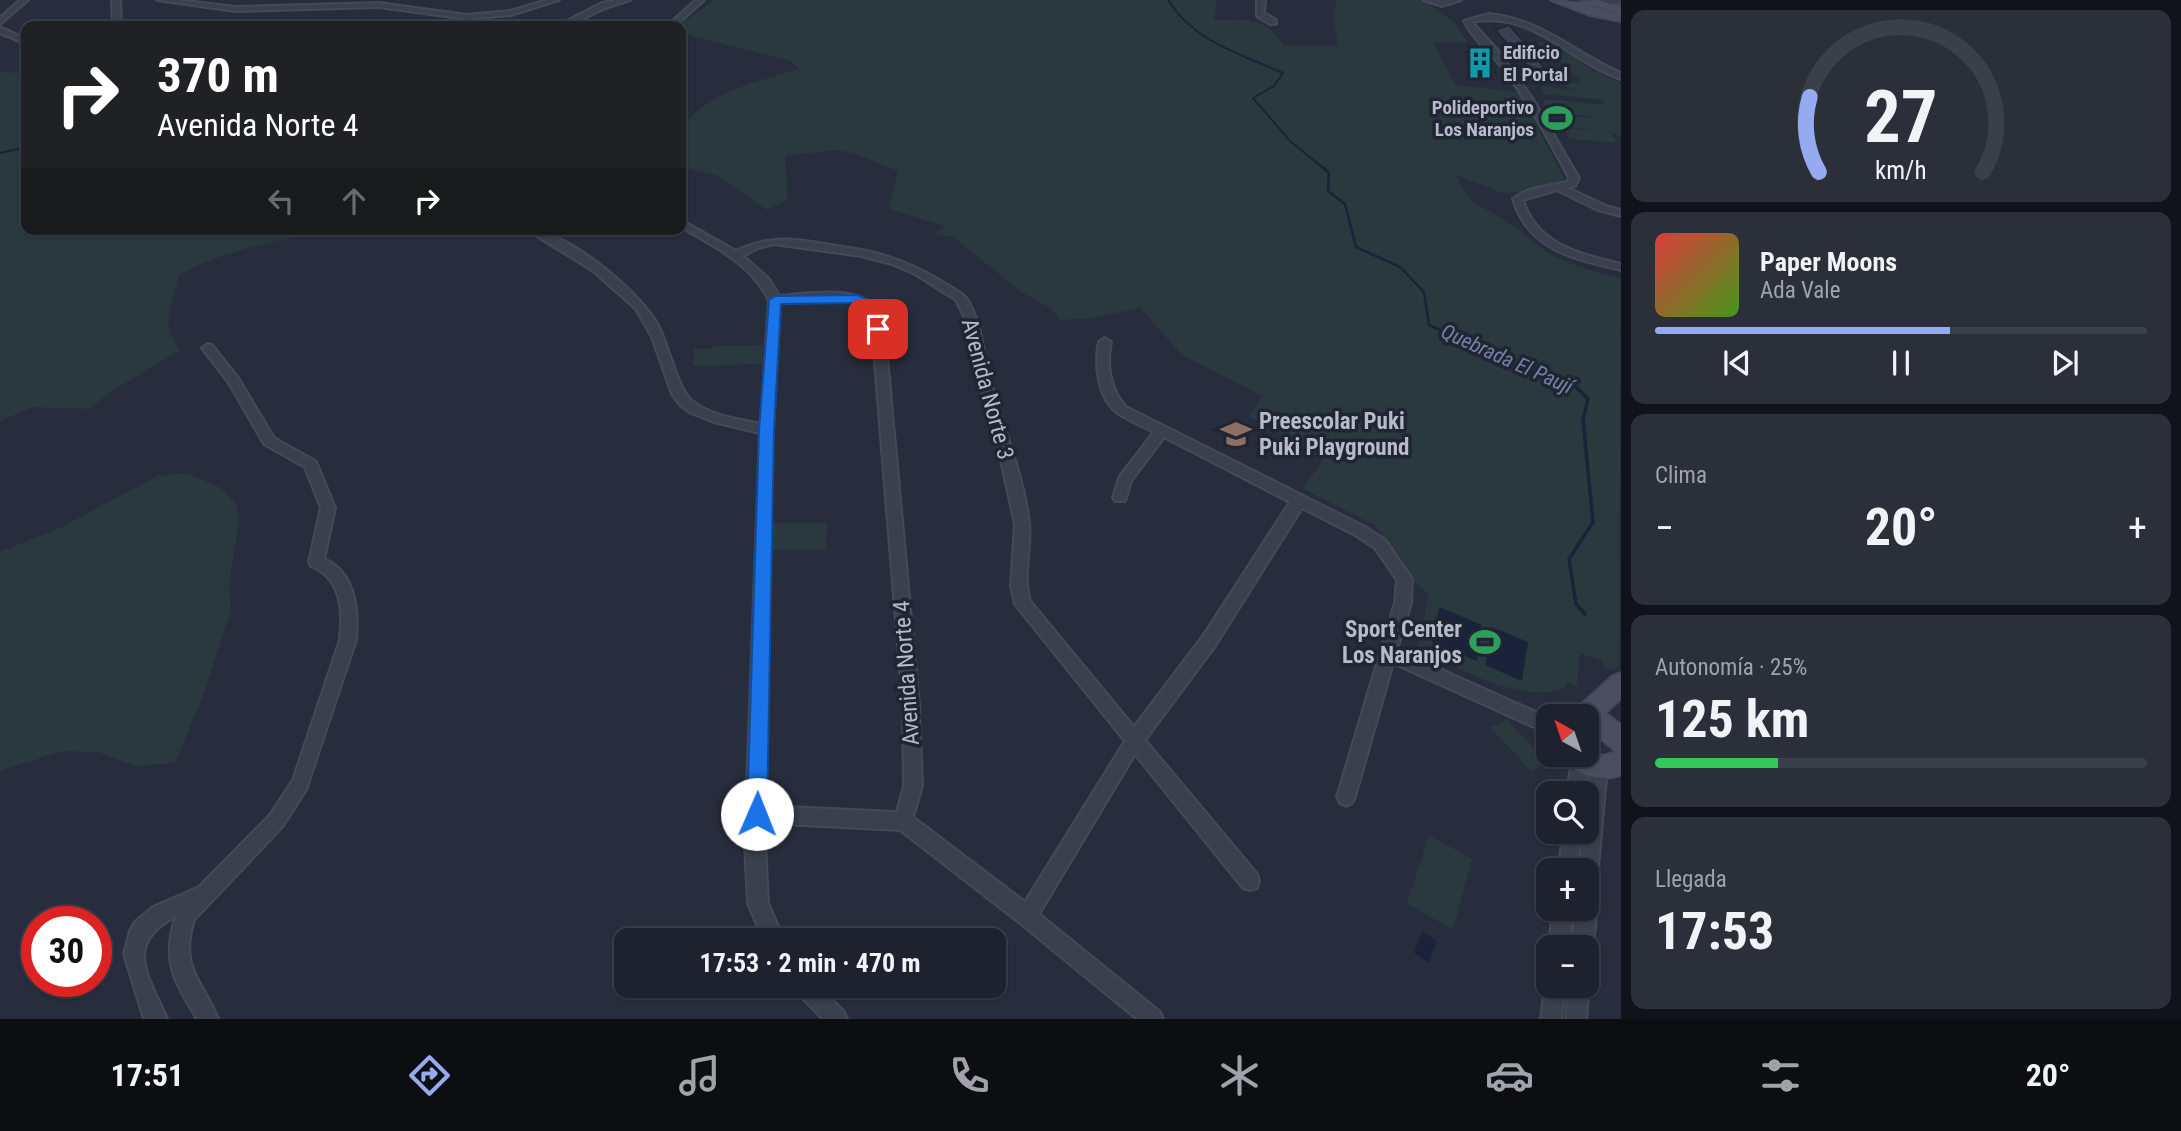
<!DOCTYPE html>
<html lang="es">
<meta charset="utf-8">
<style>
:root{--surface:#1d222e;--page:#2a2f3a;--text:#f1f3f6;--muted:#a0a4aa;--line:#3b3f4a;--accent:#96abef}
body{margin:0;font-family:"Roboto Condensed",sans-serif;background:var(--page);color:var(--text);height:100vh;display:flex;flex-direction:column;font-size:26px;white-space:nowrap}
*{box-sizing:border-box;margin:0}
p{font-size:23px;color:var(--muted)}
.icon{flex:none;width:38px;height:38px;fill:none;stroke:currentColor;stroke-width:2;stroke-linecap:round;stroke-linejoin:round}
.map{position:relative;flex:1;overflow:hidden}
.sheet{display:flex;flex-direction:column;gap:10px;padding:10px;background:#101319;width:560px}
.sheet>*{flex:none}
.hud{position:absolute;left:21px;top:21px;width:665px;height:214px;border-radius:14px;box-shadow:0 2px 5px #0004,0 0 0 2px var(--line);background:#202124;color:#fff;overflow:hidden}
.needle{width:46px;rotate:320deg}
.fabs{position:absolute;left:1536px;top:704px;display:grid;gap:14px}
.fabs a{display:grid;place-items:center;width:63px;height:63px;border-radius:14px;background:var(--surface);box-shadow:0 2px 5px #0004,0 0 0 2px var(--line);font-size:35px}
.speed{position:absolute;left:21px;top:906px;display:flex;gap:14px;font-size:35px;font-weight:700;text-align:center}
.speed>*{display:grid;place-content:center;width:91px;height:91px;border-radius:50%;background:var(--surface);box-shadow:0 2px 5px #0004,0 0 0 2px var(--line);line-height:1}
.speed .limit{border:10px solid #d22;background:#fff;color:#111}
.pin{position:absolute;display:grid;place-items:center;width:60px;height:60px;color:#fff;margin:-30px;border-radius:14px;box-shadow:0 4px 10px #0006}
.me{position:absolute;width:77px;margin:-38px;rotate:1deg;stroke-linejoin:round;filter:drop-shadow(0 0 5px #0008)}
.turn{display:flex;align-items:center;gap:24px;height:147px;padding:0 21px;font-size:32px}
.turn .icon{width:91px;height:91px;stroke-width:2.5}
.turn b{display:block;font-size:49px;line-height:60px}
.lanes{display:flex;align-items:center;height:66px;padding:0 21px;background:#0003;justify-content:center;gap:35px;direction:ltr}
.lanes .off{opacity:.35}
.big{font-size:52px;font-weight:700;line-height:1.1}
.sheet .widget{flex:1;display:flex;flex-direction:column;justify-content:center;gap:10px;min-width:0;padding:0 24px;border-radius:14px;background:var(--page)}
.sheet .dial{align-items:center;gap:0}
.dial svg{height:182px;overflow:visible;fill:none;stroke:var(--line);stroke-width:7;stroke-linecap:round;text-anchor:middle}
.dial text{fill:var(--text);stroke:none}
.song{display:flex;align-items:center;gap:21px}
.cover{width:84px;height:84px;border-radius:10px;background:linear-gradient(135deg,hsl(0 70% 55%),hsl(100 70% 35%))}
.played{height:7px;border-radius:4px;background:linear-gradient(90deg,var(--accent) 60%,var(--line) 60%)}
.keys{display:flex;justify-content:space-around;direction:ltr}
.heat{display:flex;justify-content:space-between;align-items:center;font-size:38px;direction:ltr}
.charge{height:10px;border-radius:5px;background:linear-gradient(90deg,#34c759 25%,var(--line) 0)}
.trip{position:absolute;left:614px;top:928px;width:392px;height:70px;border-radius:14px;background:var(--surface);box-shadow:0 2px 5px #0004,0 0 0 2px var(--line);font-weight:700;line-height:70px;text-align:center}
.dock{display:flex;height:112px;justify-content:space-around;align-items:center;background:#0c0e12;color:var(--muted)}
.dock .icon{width:49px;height:49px}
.dock .active{color:var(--accent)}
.dock b{font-size:32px;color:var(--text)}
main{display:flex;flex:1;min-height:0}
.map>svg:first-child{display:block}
.green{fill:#29393e}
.water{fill:#1b233b}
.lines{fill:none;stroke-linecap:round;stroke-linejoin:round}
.stream-far2{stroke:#1b233b;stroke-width:2}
.stream-far1{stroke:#1b233b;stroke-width:2.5}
.stream{stroke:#1b233b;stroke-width:3.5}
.building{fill:#3a4153;stroke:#222735;stroke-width:2}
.minor-casing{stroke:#444957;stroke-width:4}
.secondary-casing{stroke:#444957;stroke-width:4}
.minor{fill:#3b404e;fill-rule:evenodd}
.secondary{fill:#494f60;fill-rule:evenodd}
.route{fill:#1a73e8;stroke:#114b97;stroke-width:2}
.labels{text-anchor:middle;stroke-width:7;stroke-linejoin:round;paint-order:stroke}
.far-poi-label{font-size:19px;font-weight:bold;fill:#b7bbc8;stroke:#202533;text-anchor:start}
.far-water-label{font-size:21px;font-style:italic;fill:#7481a4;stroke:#202533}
.street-label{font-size:23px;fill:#b7bbc8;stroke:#202533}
.poi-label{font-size:23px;font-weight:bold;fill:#b7bbc8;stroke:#202533;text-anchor:start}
</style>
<main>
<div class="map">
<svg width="1621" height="1019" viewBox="0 0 1621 1019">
<rect width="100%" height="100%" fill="#272d3d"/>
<!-- green -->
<path class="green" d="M714 0H1217L1214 20C1246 21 1263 15 1284 45L1338 46 1333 14 1337 0H1425L1456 24 1468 42H1433L1456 85 1519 92 1566 182 1521 192 1503 193 1456 175C1474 213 1480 202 1510 224 1524 233 1535 245 1549 253 1571 266 1597 272 1621 279L1619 666 1613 670 1604 668 1602 661 1580 653 1577 686 1567 682 1565 688C1519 705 1459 667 1417 649L1429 594 1414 582 1376 526 1303 489 1323 459 1249 416 1262 396 1182 355 1140 308 1092 318 1060 320 1051 308 1021 292 952 236 933 235 945 226 889 209 898 171 853 153 837 150 785 156 788 199 767 210 716 175 681 167C681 157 678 142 681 134 698 92 762 81 799 69L791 61 681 33 679 26Z
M1538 43H1556L1590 69 1621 83V136L1610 133 1619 143 1570 139 1562 128 1608 131 1567 127 1560 115 1594 118 1590 116 1547 111 1543 102 1546 99 1605 105 1603 100 1544 94 1541 86 1575 90 1562 84 1581 82 1579 78Z
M0 72 26 73V229H334C282 240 227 248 179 275 173 304 158 323 180 350L109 393 90 409 33 407 0 421Z
M763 345 762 364 693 366 694 349H712V346Z
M187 473 221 488 236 504 239 520 229 585 231 610 204 693 175 763 136 766 98 752 62 751 0 771V552L62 527 157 476Z
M773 523H827L826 550H772Z
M1507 720 1549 763 1531 771 1490 727Z
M1429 835 1472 859 1453 930 1407 903Z"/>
<!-- water -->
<path class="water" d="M1439 607 1482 625 1477 661 1432 642Z
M1492 627 1528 642 1522 681 1485 665Z
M1422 931 1437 941 1429 963 1414 953Z"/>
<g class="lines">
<!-- stream-far2 -->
<path class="stream-far2" d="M1168 0C1194 42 1241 54 1283 73L1274 86 1253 98 1290 141 1322 167
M0 153 26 147"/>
<!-- stream-far1 -->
<path class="stream-far1" d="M1320 165 1329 173 1328 191 1345 204 1356 247 1400 267 1424 292 1429 325 1551 382"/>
<!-- stream -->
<path class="stream" d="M1544 380 1576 387 1588 399 1583 420 1593 522 1569 559 1576 604 1585 614"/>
</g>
<!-- building -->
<path class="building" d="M1509 25 1536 55H1534L1546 70 1530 69 1495 30Z
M1465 52 1486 54 1496 73 1474 71Z"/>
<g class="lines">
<!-- minor casing -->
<g class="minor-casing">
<path id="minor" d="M20 0H28L0 24V18Z
M112 0H120L121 26H113Z
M157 0H179L235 7 379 3 467 15 510 11 547 0H559L511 15 467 19 379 7 235 11Z
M617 0H630L608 7 567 26H557L602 3Z
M696 0H704L675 26H667Z
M1257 0H1265L1264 13 1276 20V24H1270L1257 16Z
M1424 0H1461L1442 6Z
M1593 0H1620L1621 4H1594L1590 2Z
M1489 14C1542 19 1574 53 1621 73V79C1568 61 1533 10 1472 22L1499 52 1532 98 1579 178 1575 186 1568 188 1606 206 1621 210V216L1598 210 1557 190 1523 200C1537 245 1580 254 1621 264V270C1574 259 1528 250 1513 199 1527 187 1550 186 1568 182L1569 178C1550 141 1530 105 1505 71 1492 54 1473 40 1464 21Z
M0 27 26 39V44L0 33Z
M681 220 736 251C776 231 808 242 850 248 887 253 918 266 949 286 954 289 962 293 966 298 981 319 983 353 990 379 1002 426 1023 473 1029 522 1032 549 1022 575 1030 601L1134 727 1203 636 1290 502 1164 437 1131 481 1125 501H1115L1113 497 1120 476 1154 432C1143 426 1130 421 1119 414 1098 400 1094 365 1099 342L1105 338 1111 342C1106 365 1110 389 1126 407L1365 527 1385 540 1412 579 1411 603 1397 650 1549 718V734L1393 663 1355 797 1352 803 1346 806 1340 803 1337 797 1395 603 1397 580 1375 548 1355 535 1302 508 1215 646 1145 740 1257 874 1259 881 1257 888 1250 890 1243 888 1135 754 1039 914 1160 1012 1163 1019H1137L1020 923 900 830 764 823 768 903 784 940H764L748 904 745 844 760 433 714 422 691 413 681 406 672 394 652 337 636 309 592 270 525 229C565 229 641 292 659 327 668 345 678 389 691 400 710 416 737 419 761 424L769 300C751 264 715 247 681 227ZM774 244 861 256 892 264 915 274 956 300 966 320 967 335 978 381 997 442 1015 524 1011 586 1015 604 1125 741 1025 902 913 817 922 786 919 706 883 314C861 283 811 294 779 296L769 279 743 256 758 248ZM831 300C846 301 861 301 871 314L903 706 904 786 897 812 764 806 773 430 780 303Z
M208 344 212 345 238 378 274 438 315 461 317 464 335 508 324 559C355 571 359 611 356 640L306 790 282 827 194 920C179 968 202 979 218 1019H197C174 980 161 961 176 916 122 945 149 976 167 1019H144L124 954 130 931 135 922 153 907 199 887 270 815 293 780 340 640C343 610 342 579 311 566L309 562 321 508 305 467 264 444 229 383 202 348Z
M1573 754H1587L1589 759 1585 793H1567Z
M1598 759 1604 761 1607 767 1596 889 1594 896 1587 898V870H1579L1583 831H1587L1589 767 1592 761Z
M1563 831H1581L1577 870H1559Z
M1587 899 1593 901C1598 914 1595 944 1587 955V947H1572L1576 908H1587Z
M1553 908H1573L1569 947H1549Z
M1549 977V985H1565L1561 1019H1541L1545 985Z
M1587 981 1589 985 1586 1019H1566L1569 985H1587Z
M794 985H818L844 1012 847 1019H823L797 992Z"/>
</g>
<!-- secondary casing -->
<g class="secondary-casing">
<path id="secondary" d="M1551 0 1574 3 1598 0 1621 8V14L1593 5 1588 6 1621 15V21L1590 15Z
M1621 673V698L1605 713 1621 725V775C1601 782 1570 775 1561 754H1587V750L1603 756 1617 752 1587 727V716H1554L1557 709 1582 704 1613 676Z"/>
</g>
<!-- minor -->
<use href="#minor" class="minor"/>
<!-- secondary -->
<use href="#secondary" class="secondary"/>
</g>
<!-- route -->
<path class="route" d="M858 295 879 305 885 329 883 332H874L868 310 856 303 781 304 774 430 767 814 764 821 757 824 750 821 747 814 759 430 769 300 775 296Z"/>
<!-- icons -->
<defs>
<g id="building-bare" transform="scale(2.415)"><path d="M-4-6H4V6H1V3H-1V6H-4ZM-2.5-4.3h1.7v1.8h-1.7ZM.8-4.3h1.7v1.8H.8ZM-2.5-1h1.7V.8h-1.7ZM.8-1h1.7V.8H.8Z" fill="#0f9aa8" stroke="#202533" stroke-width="2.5" paint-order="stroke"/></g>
<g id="stadium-bare" transform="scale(2.415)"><path d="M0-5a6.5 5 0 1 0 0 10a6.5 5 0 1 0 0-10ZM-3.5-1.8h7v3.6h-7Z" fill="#2e9e5b" stroke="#202533" stroke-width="2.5" paint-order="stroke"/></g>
<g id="school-bare" transform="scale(2.415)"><path d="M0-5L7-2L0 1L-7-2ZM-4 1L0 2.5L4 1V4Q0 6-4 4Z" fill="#8d6e63" stroke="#202533" stroke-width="2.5" paint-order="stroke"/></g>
</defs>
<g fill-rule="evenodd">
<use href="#building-bare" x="1480" y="63"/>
<use href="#stadium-bare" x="1557" y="118"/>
<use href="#school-bare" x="1236" y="434"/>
<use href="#stadium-bare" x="1485" y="642"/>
</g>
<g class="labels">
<!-- far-poi labels -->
<g class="far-poi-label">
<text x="1503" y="59">Edificio<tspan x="1503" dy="22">El Portal</tspan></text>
<text x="1534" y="114" text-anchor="end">Polideportivo<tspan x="1534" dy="22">Los Naranjos</tspan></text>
</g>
<!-- far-water labels -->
<g class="far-water-label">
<text transform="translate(1507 359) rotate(24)" y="7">Quebrada El Paují</text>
</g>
<!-- street labels -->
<g class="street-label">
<text transform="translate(988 389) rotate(75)" y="8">Avenida Norte 3</text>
<text transform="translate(906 673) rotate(-94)" y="8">Avenida Norte 4</text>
</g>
<!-- poi labels -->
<g class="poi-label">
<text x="1259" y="429">Preescolar Puki<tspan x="1259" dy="26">Puki Playground</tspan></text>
<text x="1462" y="637" text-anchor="end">Sport Center<tspan x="1462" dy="26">Los Naranjos</tspan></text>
</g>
</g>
</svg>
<div class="fabs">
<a><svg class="needle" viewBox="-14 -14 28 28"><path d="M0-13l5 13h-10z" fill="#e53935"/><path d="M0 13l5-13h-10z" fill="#a0a4aa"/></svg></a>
<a><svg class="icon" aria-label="search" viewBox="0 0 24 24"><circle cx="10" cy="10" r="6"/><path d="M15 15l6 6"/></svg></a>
<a>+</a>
<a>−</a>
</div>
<div class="speed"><div class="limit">30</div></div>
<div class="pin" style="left:878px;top:329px;background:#d93025"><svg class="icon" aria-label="arrive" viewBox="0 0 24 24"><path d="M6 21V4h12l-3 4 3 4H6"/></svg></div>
<svg class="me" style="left:757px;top:814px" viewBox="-20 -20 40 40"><circle r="19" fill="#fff"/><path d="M0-13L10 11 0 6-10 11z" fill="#1a73e8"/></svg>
<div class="trip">17:53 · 2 min · 470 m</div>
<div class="hud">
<div class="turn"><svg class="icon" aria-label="right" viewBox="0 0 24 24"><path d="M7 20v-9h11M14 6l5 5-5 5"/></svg><div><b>370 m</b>Avenida Norte 4</div></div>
<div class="lanes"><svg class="icon off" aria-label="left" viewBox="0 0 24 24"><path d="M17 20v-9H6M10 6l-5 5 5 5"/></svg><svg class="icon off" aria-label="ahead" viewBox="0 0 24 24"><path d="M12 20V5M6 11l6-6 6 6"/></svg><svg class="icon" aria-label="right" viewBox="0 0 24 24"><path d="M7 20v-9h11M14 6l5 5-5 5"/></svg></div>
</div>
</div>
<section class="sheet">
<div class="widget dial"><svg viewBox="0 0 100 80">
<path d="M14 69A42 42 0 1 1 86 69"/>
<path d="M14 69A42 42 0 0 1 10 36" stroke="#96abef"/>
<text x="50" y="56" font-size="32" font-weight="700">27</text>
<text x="50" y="72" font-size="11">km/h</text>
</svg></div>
<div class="widget">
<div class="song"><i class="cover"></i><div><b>Paper Moons</b><p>Ada Vale</p></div></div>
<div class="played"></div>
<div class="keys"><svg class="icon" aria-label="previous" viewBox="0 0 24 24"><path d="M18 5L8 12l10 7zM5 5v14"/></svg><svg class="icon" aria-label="pause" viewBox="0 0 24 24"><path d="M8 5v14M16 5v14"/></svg><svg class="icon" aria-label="next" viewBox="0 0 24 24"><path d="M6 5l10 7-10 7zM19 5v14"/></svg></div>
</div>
<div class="widget"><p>Clima</p>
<div class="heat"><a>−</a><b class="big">20°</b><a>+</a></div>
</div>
<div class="widget"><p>Autonomía · 25%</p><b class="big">125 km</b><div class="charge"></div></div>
<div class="widget"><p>Llegada</p><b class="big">17:53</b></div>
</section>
</main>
<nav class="dock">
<b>17:51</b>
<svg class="icon active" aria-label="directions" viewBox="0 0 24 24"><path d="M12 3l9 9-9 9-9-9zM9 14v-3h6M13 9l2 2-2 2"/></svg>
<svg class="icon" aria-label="music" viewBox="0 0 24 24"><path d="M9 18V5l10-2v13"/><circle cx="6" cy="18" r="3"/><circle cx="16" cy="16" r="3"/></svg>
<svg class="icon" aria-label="phone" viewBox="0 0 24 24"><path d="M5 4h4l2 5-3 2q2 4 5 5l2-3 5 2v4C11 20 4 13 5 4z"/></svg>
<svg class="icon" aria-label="climate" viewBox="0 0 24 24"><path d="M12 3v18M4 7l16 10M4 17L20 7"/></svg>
<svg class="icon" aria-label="car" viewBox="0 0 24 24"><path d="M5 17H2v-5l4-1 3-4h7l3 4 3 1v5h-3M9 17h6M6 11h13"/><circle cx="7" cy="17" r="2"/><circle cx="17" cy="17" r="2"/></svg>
<svg class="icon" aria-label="filters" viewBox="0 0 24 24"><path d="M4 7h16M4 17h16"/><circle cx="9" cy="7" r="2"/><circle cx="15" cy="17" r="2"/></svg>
<b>20°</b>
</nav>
